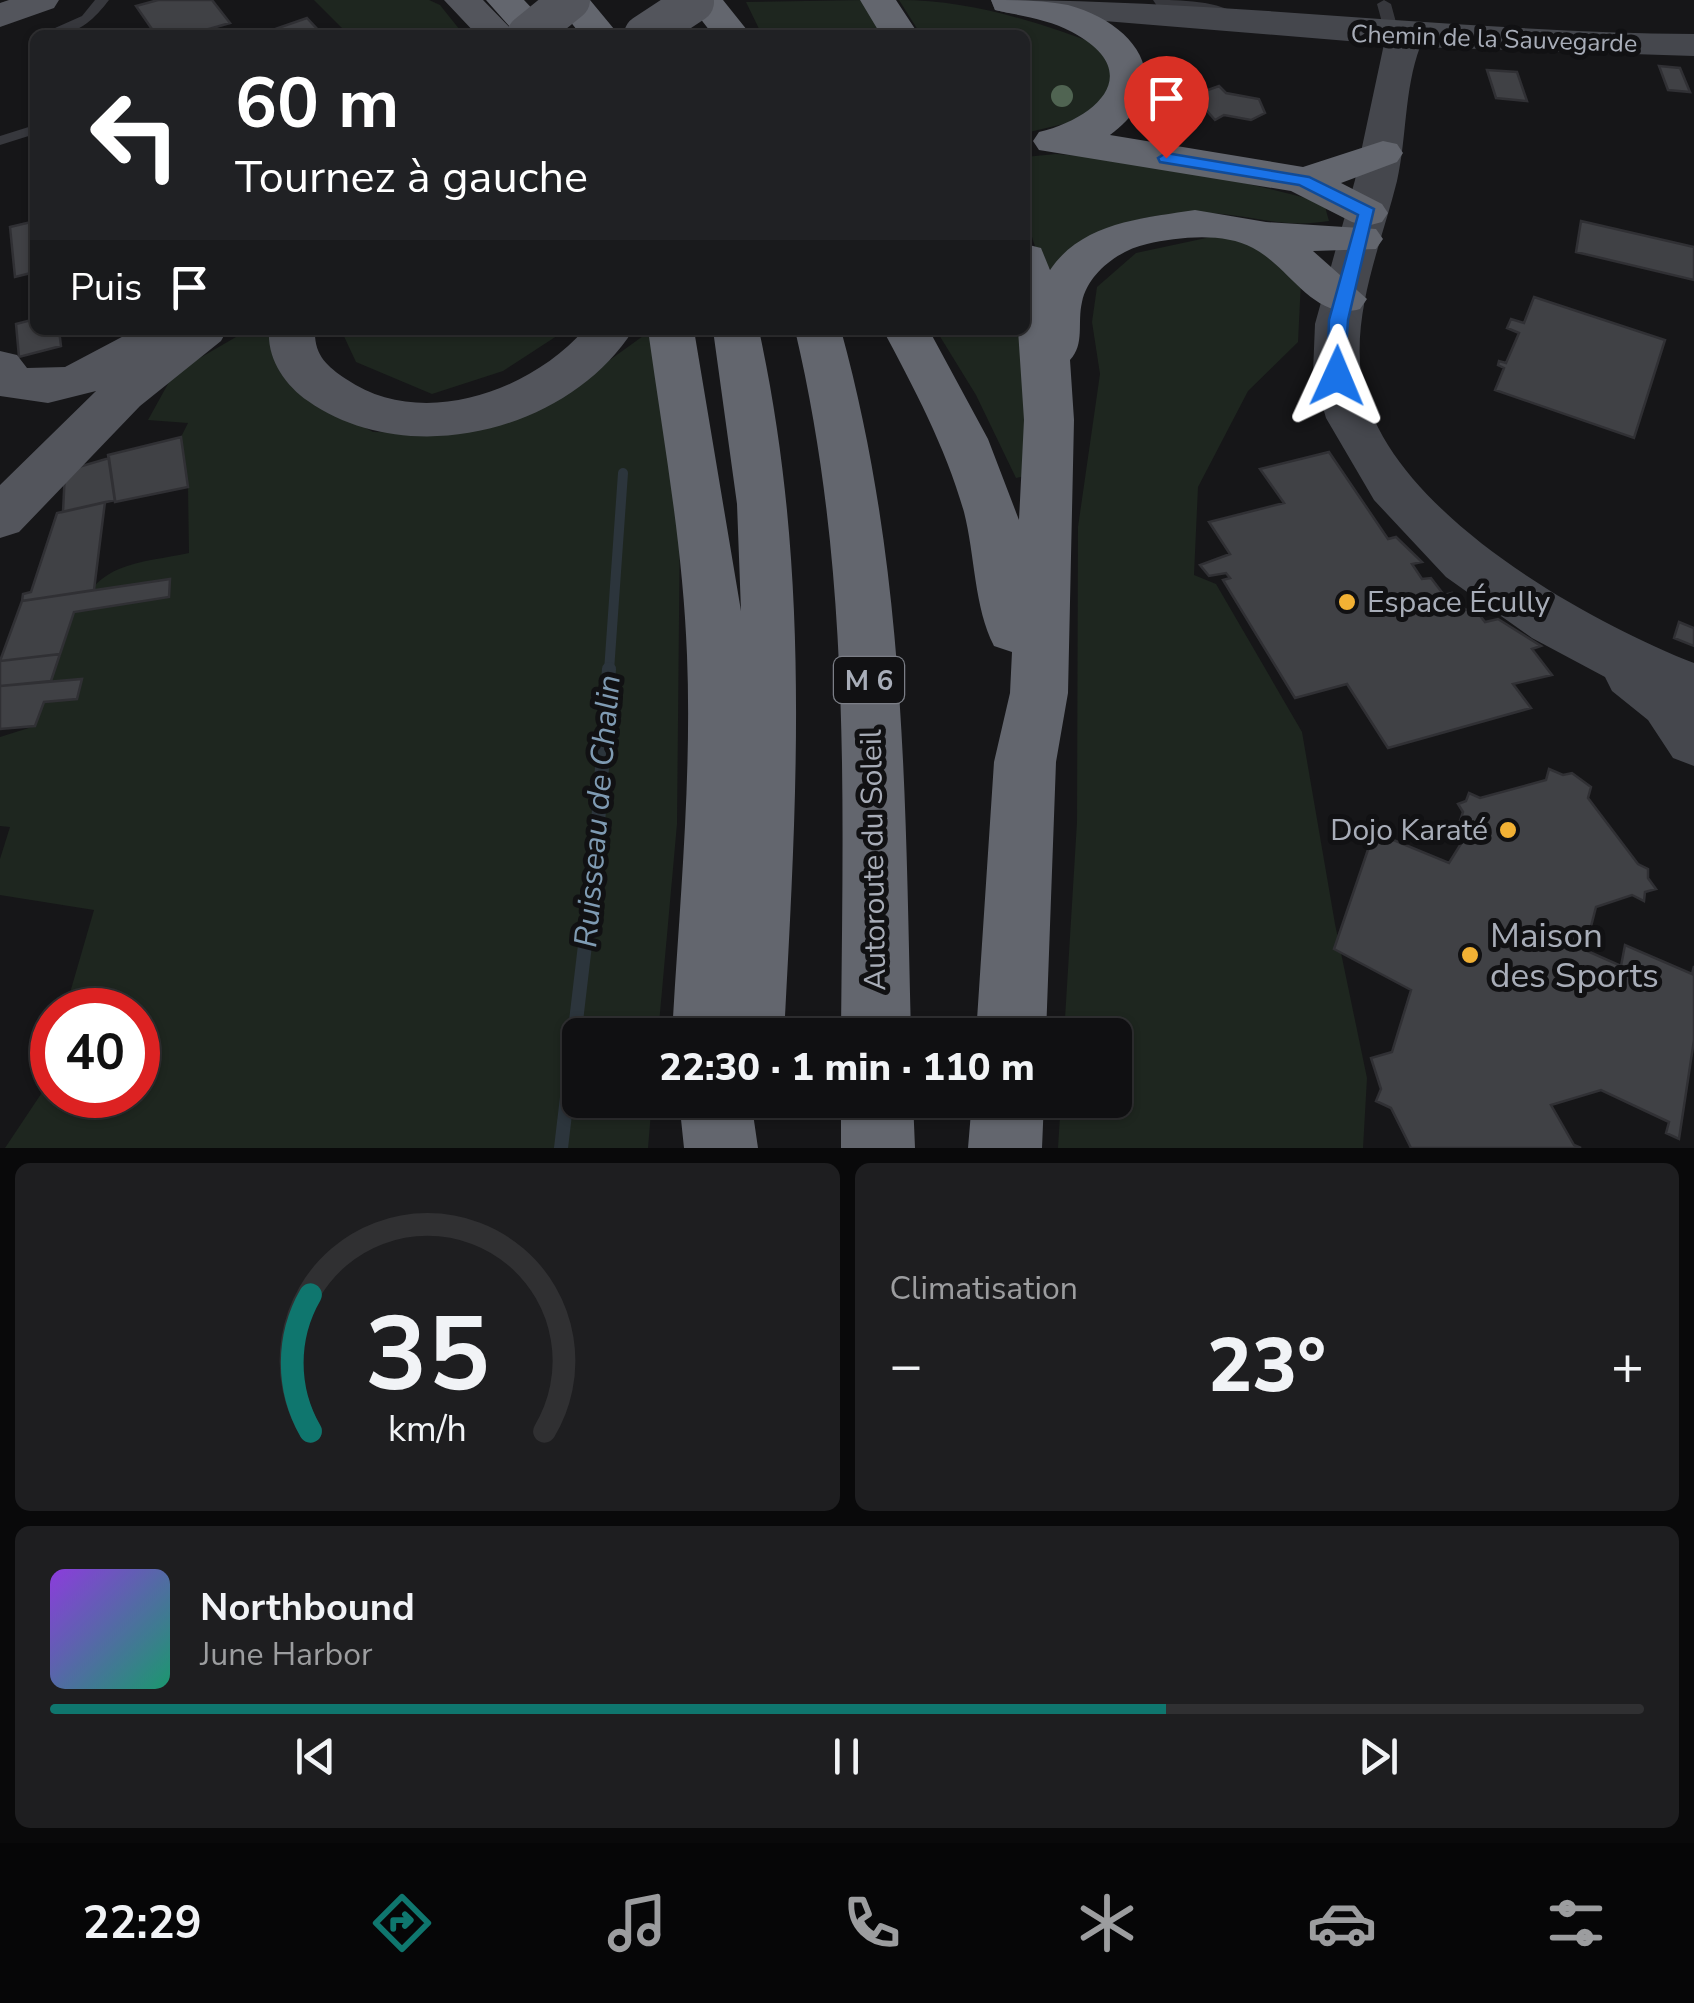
<!DOCTYPE html>
<html lang="fr">
<meta charset="utf-8">
<style>
:root{--surface:#101012;--page:#1e1e20;--text:#f1f3f6;--muted:#9c9d9f;--line:#303032;--accent:#0f766e}
body{margin:0;font-family:"Nunito Sans",sans-serif;background:var(--page);color:var(--text);height:100vh;display:flex;flex-direction:column;font-size:38px;white-space:nowrap}
*{box-sizing:border-box;margin:0}
p{font-size:32px;color:var(--muted)}
.icon{flex:none;width:55px;height:55px;fill:none;stroke:currentColor;stroke-width:2;stroke-linecap:round;stroke-linejoin:round}
.map{position:relative;height:1148px;overflow:hidden}
.drawer{display:flex;flex-direction:column;gap:15px;padding:15px;background:#09090a;flex:1}
.drawer>*{flex:none}
.hud{position:absolute;left:30px;top:30px;width:1000px;height:305px;border-radius:15px;box-shadow:0 2px 8px #0004,0 0 0 2px var(--line);background:#202124;color:#fff;overflow:hidden}
.speed{position:absolute;left:30px;top:988px;display:flex;gap:20px;font-size:50px;font-weight:700;text-align:center}
.speed>*{display:grid;place-content:center;width:130px;height:130px;border-radius:50%;background:var(--surface);box-shadow:0 2px 8px #0004,0 0 0 2px var(--line);line-height:1}
.speed .limit{border:15px solid #d22;background:#fff;color:#111}
.pin{position:absolute;display:grid;place-items:center;width:85px;height:85px;color:#fff;margin:-102px -42px;border-radius:50% 50% 50% 0;rotate:-45deg;box-shadow:0 0 10px #0007}
.pin .icon{rotate:45deg}
.me{position:absolute;width:110px;margin:-55px;rotate:1deg;stroke-linejoin:round;filter:drop-shadow(0 0 8px #0008)}
.turn{display:flex;align-items:center;gap:35px;height:210px;padding:0 40px;font-size:45px}
.turn .icon{width:130px;height:130px;stroke-width:2.5}
.turn b{display:block;font-size:70px;line-height:85px}
.then{display:flex;align-items:center;height:95px;padding:0 40px;background:#0003;gap:20px;font-size:38px}
.big{font-size:75px;font-weight:800;line-height:1.1}
.drawer .card{flex:1;display:flex;flex-direction:column;justify-content:center;gap:15px;min-width:0;padding:0 35px;border-radius:15px;background:var(--page)}
.drawer .dial{align-items:center;gap:0}
.dial svg{height:260px;overflow:visible;fill:none;stroke:var(--line);stroke-width:7;stroke-linecap:round;text-anchor:middle}
.dial text{fill:var(--text);stroke:none}
.song{display:flex;align-items:center;gap:30px}
.cover{width:120px;height:120px;border-radius:15px;background:linear-gradient(135deg,hsl(270 70% 55%),hsl(160 70% 35%))}
.played{height:10px;border-radius:5px;background:linear-gradient(90deg,var(--accent) 70%,var(--line) 70%)}
.keys{display:flex;justify-content:space-around;direction:ltr}
.heat{display:flex;justify-content:space-between;align-items:center;font-size:55px;direction:ltr}
.drawer .tiles{flex:1;display:grid;gap:15px;grid-template-columns:1fr 1fr}
.card:last-child{grid-column:span 2}
.trip{position:absolute;left:562px;top:1018px;width:570px;height:100px;border-radius:15px;background:var(--surface);box-shadow:0 2px 8px #0004,0 0 0 2px var(--line);font-weight:800;line-height:100px;text-align:center}
.dock{display:flex;height:160px;justify-content:space-around;align-items:center;background:#060607;color:var(--muted)}
.dock .icon{width:70px;height:70px}
.dock .selected{color:var(--accent)}
.dock b{font-size:45px;color:var(--text)}
.map>svg:first-child{display:block}
.green{fill:#1e261f}
.lines{fill:none;stroke-linecap:round;stroke-linejoin:round}
.stream-far1{stroke:#2c353c;stroke-width:10}
.stream{stroke:#2c353c;stroke-width:14}
.building{fill:#404145;stroke:#303034;stroke-width:2.5}
.lane{fill:#37383d;fill-rule:evenodd}
.street{fill:#37383d;fill-rule:evenodd}
.secondary{fill:#45474d;fill-rule:evenodd}
.primary{fill:#53555c;fill-rule:evenodd}
.highway{fill:#63666e;fill-rule:evenodd}
.primary-bridge{stroke:#53555c;stroke-width:40}
.tree{fill:#506452}
.route{fill:#1a73e8;stroke:#114b97;stroke-width:2.5}
.poi-dot{fill:#f2b134;stroke:#111113;stroke-width:4}
.labels{text-anchor:middle;stroke-width:10;stroke-linejoin:round;paint-order:stroke}
.far-street-label{font-size:25px;fill:#a8adb8;stroke:#111113}
.shield{fill:#111113;stroke:#7b7e86;stroke-width:2.5}
.shield-label{font-size:28px;font-weight:bold;fill:#a8adb8}
.poi-label{font-size:30px;fill:#a8adb8;stroke:#111113;text-anchor:start}
.street-label{font-size:30px;fill:#a8adb8;stroke:#111113}
.water-label{font-size:32px;font-style:italic;fill:#7f9bb3;stroke:#111113}
.near-poi-label{font-size:35px;fill:#a8adb8;stroke:#111113;text-anchor:start}
</style>
<div class="map">
<svg width="1694" height="1148" viewBox="0 0 1694 1148">
<rect width="100%" height="100%" fill="#161618"/>
<!-- green -->
<path class="green" d="M314 0H429L440 5 464 35H349Z
M866 0 887 35H762L746 2Z
M899 0C971 0 1038 22 1104 47L1120 79 1089 118 1025 133V35H921Z
M1056 154C1147 160 1236 179 1324 203L1329 221C1287 228 1262 218 1222 214 1159 208 1095 222 1055 272 1024 255 1025 188 1025 157Z
M1220 235 1275 254 1301 281 1298 342 1248 391 1198 487 1194 575 1216 584 1302 732 1335 924 1367 1078 1363 1148H1058L1061 1100H1115V1035H1064L1077 822 1078 527 1100 374 1092 322 1097 287 1136 253Z
M248 330H271L300 391 373 432 452 433 557 398 650 331 680 515 677 824 658 1035H580V1100H652L648 1148H5L41 1094 52 1055V1095H138V1010H65L94 910 0 895V859L10 827 0 826V737L35 726C52 677 64 592 119 569 140 560 167 558 189 553L188 487 181 437 188 423 148 420 174 373Z
M341 330H566L503 371 432 394 356 362Z
M936 330H1025L1030 475 1016 478 976 395Z"/>
<g class="lines">
<!-- stream-far1 -->
<path class="stream-far1" d="M609 671 623 473"/>
<!-- stream -->
<path class="stream" d="M561 1148 596 852 609 669"/>
</g>
<!-- building -->
<path class="building" d="M158 0H212L230 23 188 35H156L136 6Z
M307 18 320 32 280 35 275 29Z
M1659 66 1680 68 1690 92 1668 90Z
M1487 70 1517 72 1527 101 1496 98Z
M1219 86 1226 93 1259 99 1265 113 1251 120 1224 115 1215 120 1200 103 1205 91Z
M35 221V272L15 277 10 227Z
M1581 221 1694 247V280L1576 252Z
M1534 297 1665 340 1634 438 1495 390 1504 368 1498 365 1499 361 1506 363 1519 333 1507 328 1511 319 1524 323Z
M35 319V330H59L61 346 19 357 16 324Z
M181 437 188 487 115 502 108 455Z
M1329 452 1388 539 1396 537 1422 562 1412 564 1422 579 1431 578 1444 595 1452 593 1465 610 1474 608 1485 622 1498 619 1541 646 1532 649 1552 675 1513 684 1531 708 1388 748 1347 684 1295 698 1223 580 1230 578 1226 573 1209 576 1200 565 1230 554 1209 522 1284 503 1260 469Z
M109 458 115 500 63 512 65 471Z
M105 502 94 590 22 601 23 594 31 592 57 513Z
M170 579 169 597 74 612 60 654 0 661 22 601Z
M1679 622 1694 628V646L1674 638Z
M60 654 51 681 0 686V661Z
M82 679 77 699 44 702 35 726 0 729V686Z
M1549 769 1563 775 1572 773 1591 787 1588 798 1638 864 1648 869V878L1656 889 1645 892 1644 901 1632 895 1596 907 1585 950 1621 966 1625 945 1692 974 1694 966V1040L1679 1139 1666 1133 1669 1122 1601 1090 1551 1105 1574 1145 1581 1148H1411L1391 1108 1376 1101 1381 1089 1371 1058 1392 1052 1411 990 1334 949 1374 832 1449 863 1472 826 1460 821 1463 812 1458 804 1466 801 1469 793 1480 798 1546 780Z"/>
<g class="lines">
<!-- lane -->
<path class="lane" d="M95 0H109C95 18 80 34 55 34V28L82 16Z
M1384 0 1391 4 1400 37 1398 40 1386 37 1377 4Z
M35 125V134L0 145V136Z"/>
<!-- street -->
<path class="street" d="M1153 0C1178 0 1222 0 1239 17L1225 25 1157 6Z"/>
<!-- secondary -->
<path class="secondary" d="M991 0C1226 0 1459 32 1694 34V56L1420 47C1404 90 1407 137 1397 181 1381 245 1353 308 1361 375 1379 506 1584 620 1694 663V766L1673 758 1648 720 1612 691 1605 677 1532 638 1446 577 1374 500 1326 418 1313 373 1315 324 1355 180 1384 44 1008 13 995 10Z"/>
<!-- primary -->
<path class="primary" d="M9 0H59L54 8 0 27V3Z
M444 0H483L517 35H477Z
M135 330H155L165 337 173 330H227L221 341 140 406 19 532 0 538V485L96 391 48 403 0 396V351L17 355 27 368 65 367Z
M269 330H315C314 355 327 366 346 379 420 430 528 393 584 330H633C569 432 407 471 308 401 285 385 267 359 269 330Z"/>
<!-- highway -->
<path class="highway" d="M486 0H524L557 35H517Z
M553 0H590L619 35H581Z
M686 0H723L751 35H713Z
M860 0H896L919 35H881Z
M991 0C1017 0 1043 0 1068 5 1138 24 1179 84 1110 135L1303 167 1383 141 1397 144 1403 153 1397 162 1341 183 1382 204 1388 213 1382 222 1367 226 1352 222 1291 191 1039 150 1033 141 1039 132C1097 118 1147 72 1072 32 1048 19 1021 16 995 10Z
M1195 210 1266 222 1376 229 1383 239 1376 249 1313 251 1367 299 1360 309C1314 322 1290 267 1253 248 1223 232 1179 237 1147 244 1119 250 1088 273 1082 302 1077 323 1085 344 1070 360L1074 420 1068 693 1056 762 1046 1035H976L994 762 1010 693 1012 652 994 646C974 607 975 555 964 512 946 448 914 388 883 330H929L988 439 1019 520 1024 420 1018 330H1025V244L1041 248 1050 270C1082 222 1144 218 1195 210Z
M648 330H694L741 611 737 504 713 330H759C811 570 797 792 784 1035H672C679 909 692 781 687 655 683 546 663 438 648 330Z
M795 330H841C906 567 905 792 911 1035H841C843 793 851 568 795 330Z
M679 1100H751L758 1148H684Z
M841 1100H913L915 1148H841Z
M972 1100H1044L1042 1148H968Z"/>
<!-- primary-bridge -->
<path class="primary-bridge" d="M527 35 570 0
M644 35 694 2"/>
</g>
<!-- trees -->
<circle class="tree" cx="1062" cy="96" r="11"/>
<!-- route -->
<path class="route" d="M1166 153 1309 177 1374 209 1348 320 1344 381 1337 383 1327 376 1329 320 1358 215 1299 185 1160 162 1158 158Z"/>
<!-- markers -->
<g class="poi-dot">
<circle cx="1347" cy="602" r="10"/>
<circle cx="1508" cy="830" r="10"/>
<circle cx="1470" cy="955" r="10"/>
</g>
<g class="labels">
<!-- far-street labels -->
<g class="far-street-label">
<text transform="translate(1494 38) rotate(2)" y="9">Chemin de la Sauvegarde</text>
</g>
<!-- shield labels -->
<rect class="shield" x="834" y="657" width="70" height="46" rx="8"/>
<g class="shield-label">
<text x="869" y="690">M 6</text>
</g>
<!-- poi labels -->
<g class="poi-label">
<text x="1367" y="612">Espace Écully</text>
<text x="1488" y="840" text-anchor="end">Dojo Karaté</text>
</g>
<!-- street labels -->
<g class="street-label">
<text transform="translate(873 860) rotate(-91)" y="10">Autoroute du Soleil</text>
</g>
<!-- water labels -->
<g class="water-label">
<text transform="translate(597 811) rotate(-85)" y="11">Ruisseau de Chalin</text>
</g>
<!-- near-poi labels -->
<g class="near-poi-label">
<text x="1490" y="947">Maison<tspan x="1490" dy="40">des Sports</tspan></text>
</g>
</g>
</svg>
<div class="speed"><div class="limit">40</div></div>
<div class="pin" style="left:1166px;top:158px;background:#d93025"><svg class="icon" aria-label="arrive" viewBox="0 0 24 24"><path d="M6 21V4h12l-3 4 3 4H6"/></svg></div>
<svg class="me" style="left:1337px;top:376px" viewBox="-20 -20 40 40"><path d="M0-17L14 15 0 8-14 15z" fill="#1a73e8" stroke="#fff" stroke-width="4"/></svg>
<div class="trip">22:30 · 1 min · 110 m</div>
<div class="hud">
<div class="turn"><svg class="icon" aria-label="left" viewBox="0 0 24 24"><path d="M17 20v-9H6M10 6l-5 5 5 5"/></svg><div><b>60 m</b>Tournez à gauche</div></div>
<div class="then">Puis<svg class="icon" aria-label="arrive" viewBox="0 0 24 24"><path d="M6 21V4h12l-3 4 3 4H6"/></svg></div>
</div>
</div>
<section class="drawer">
<div class="tiles">
<div class="card dial"><svg viewBox="0 0 100 80">
<path d="M14 69A42 42 0 1 1 86 69"/>
<path d="M14 69A42 42 0 0 1 14 27" stroke="#0f766e"/>
<text x="50" y="56" font-size="32" font-weight="700">35</text>
<text x="50" y="72" font-size="11">km/h</text>
</svg></div>
<div class="card"><p>Climatisation</p>
<div class="heat"><a>−</a><b class="big">23°</b><a>+</a></div>
</div>
<div class="card">
<div class="song"><i class="cover"></i><div><b>Northbound</b><p>June Harbor</p></div></div>
<div class="played"></div>
<div class="keys"><svg class="icon" aria-label="previous" viewBox="0 0 24 24"><path d="M18 5L8 12l10 7zM5 5v14"/></svg><svg class="icon" aria-label="pause" viewBox="0 0 24 24"><path d="M8 5v14M16 5v14"/></svg><svg class="icon" aria-label="next" viewBox="0 0 24 24"><path d="M6 5l10 7-10 7zM19 5v14"/></svg></div>
</div>
</div>
</section>
<nav class="dock">
<b>22:29</b>
<svg class="icon selected" aria-label="directions" viewBox="0 0 24 24"><path d="M12 3l9 9-9 9-9-9zM9 14v-3h6M13 9l2 2-2 2"/></svg>
<svg class="icon" aria-label="music" viewBox="0 0 24 24"><path d="M9 18V5l10-2v13"/><circle cx="6" cy="18" r="3"/><circle cx="16" cy="16" r="3"/></svg>
<svg class="icon" aria-label="phone" viewBox="0 0 24 24"><path d="M5 4h4l2 5-3 2q2 4 5 5l2-3 5 2v4C11 20 4 13 5 4z"/></svg>
<svg class="icon" aria-label="climate" viewBox="0 0 24 24"><path d="M12 3v18M4 7l16 10M4 17L20 7"/></svg>
<svg class="icon" aria-label="car" viewBox="0 0 24 24"><path d="M5 17H2v-5l4-1 3-4h7l3 4 3 1v5h-3M9 17h6M6 11h13"/><circle cx="7" cy="17" r="2"/><circle cx="17" cy="17" r="2"/></svg>
<svg class="icon" aria-label="filters" viewBox="0 0 24 24"><path d="M4 7h16M4 17h16"/><circle cx="9" cy="7" r="2"/><circle cx="15" cy="17" r="2"/></svg>
</nav>
